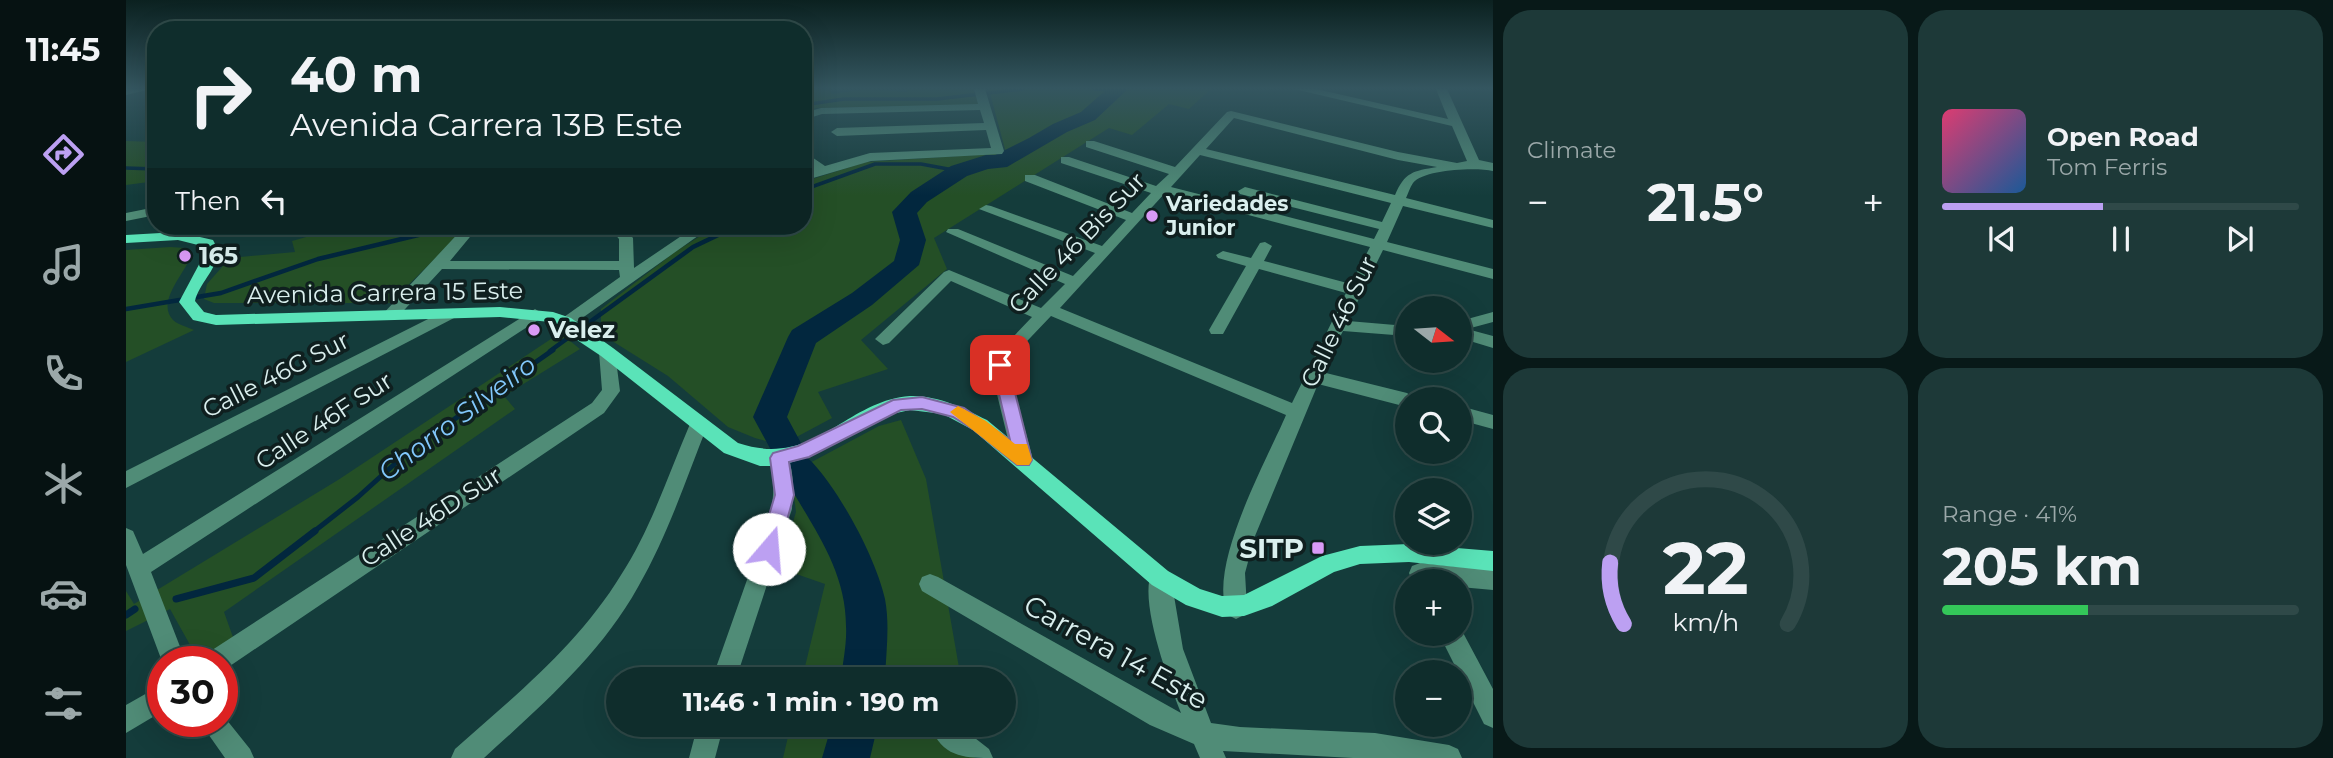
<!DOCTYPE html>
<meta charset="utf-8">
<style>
:root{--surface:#0f2d2c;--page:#1d3938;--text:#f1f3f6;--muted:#9ba8a9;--line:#2f4948;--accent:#bca0f2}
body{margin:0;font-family:Montserrat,sans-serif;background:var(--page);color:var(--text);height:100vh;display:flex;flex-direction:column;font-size:26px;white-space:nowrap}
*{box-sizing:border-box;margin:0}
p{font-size:23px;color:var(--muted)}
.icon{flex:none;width:38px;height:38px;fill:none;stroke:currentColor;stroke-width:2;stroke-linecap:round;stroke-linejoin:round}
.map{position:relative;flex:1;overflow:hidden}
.side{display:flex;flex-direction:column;gap:10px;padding:10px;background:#081918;width:840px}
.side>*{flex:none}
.banner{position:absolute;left:21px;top:21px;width:665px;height:214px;border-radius:28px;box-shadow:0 7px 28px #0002,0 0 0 2px var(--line);background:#0f2d2c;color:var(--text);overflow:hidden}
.needle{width:46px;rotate:107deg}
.controls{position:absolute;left:1269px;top:296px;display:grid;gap:14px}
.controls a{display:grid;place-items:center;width:77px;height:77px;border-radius:50%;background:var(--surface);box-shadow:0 7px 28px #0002,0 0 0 2px var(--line);font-size:35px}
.speed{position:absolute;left:21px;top:646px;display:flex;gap:14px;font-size:35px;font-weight:700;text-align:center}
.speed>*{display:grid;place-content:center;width:91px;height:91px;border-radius:50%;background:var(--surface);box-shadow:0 7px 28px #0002,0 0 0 2px var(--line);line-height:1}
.speed .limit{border:10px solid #d22;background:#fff;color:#111}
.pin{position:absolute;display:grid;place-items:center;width:60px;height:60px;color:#fff;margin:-30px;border-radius:14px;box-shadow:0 4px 10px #0006}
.me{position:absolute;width:77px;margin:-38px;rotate:18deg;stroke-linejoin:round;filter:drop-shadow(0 0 5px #0008)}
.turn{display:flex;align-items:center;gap:24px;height:147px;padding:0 28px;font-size:32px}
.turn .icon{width:91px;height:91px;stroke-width:2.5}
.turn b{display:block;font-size:49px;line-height:60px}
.then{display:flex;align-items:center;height:66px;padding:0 28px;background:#0003;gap:14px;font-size:26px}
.big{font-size:52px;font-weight:700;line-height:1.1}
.side .tile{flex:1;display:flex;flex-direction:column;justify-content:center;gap:10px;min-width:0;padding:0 24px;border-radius:28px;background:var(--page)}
.side .dial{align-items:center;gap:0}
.dial svg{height:182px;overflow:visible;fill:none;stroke:var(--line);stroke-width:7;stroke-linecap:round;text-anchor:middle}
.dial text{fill:var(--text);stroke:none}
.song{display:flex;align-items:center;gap:21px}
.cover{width:84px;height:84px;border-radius:10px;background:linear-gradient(135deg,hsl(340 70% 55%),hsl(210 70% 35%))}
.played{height:7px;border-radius:4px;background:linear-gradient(90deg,var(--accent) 45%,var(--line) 45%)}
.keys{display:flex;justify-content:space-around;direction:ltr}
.heat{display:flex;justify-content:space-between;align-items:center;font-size:38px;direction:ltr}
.charge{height:10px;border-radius:5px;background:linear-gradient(90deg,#34c759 41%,var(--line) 0)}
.side .tiles{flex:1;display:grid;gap:10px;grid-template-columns:repeat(2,1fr)}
.trip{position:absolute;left:480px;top:667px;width:410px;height:70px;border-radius:35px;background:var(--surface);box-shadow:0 7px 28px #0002,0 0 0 2px var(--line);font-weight:700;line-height:70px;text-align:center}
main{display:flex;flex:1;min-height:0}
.dock{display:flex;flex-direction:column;width:126px;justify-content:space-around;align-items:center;background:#061212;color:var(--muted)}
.dock .icon{width:49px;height:49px}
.dock .current{color:var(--accent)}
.dock b{font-size:32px;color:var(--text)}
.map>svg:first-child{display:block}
.green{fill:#244f26}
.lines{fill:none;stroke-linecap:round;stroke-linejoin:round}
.stream-far3{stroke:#02273e;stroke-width:3.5}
.stream-far2{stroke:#02273e;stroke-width:4.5}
.stream-far1{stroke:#02273e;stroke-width:5}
.stream{stroke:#02273e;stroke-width:7}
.river{fill:#02273e;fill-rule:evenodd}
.minor{fill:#508c77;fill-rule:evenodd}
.major{fill:#5ae3b8;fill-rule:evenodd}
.route{fill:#bca0f2;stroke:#7a689d;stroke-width:2}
.slow{fill:#f59e0b}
.poi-dot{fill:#da9af6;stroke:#0f1f1f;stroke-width:2.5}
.labels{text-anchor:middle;stroke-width:7;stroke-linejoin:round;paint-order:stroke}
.far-poi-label{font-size:21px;font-weight:bold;fill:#daefee;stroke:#0f1f1f;text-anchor:start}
.street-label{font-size:24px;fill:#daefee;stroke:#0f1f1f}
.poi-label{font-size:24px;font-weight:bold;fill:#daefee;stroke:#0f1f1f;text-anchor:start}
.water-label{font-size:26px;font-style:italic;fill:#82c8fc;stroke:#0f1f1f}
.near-poi-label{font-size:28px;font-weight:bold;fill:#daefee;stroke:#0f1f1f;text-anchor:end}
.near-street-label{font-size:28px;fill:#daefee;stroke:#0f1f1f}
</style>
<main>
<nav class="dock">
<b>11:45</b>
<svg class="icon current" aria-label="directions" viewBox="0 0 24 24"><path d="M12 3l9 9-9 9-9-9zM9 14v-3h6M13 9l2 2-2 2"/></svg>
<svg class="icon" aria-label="music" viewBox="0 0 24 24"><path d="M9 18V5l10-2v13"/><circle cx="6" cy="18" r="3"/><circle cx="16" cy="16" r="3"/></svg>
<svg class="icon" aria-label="phone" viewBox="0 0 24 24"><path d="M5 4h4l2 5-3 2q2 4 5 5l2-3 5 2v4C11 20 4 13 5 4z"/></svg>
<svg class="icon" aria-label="climate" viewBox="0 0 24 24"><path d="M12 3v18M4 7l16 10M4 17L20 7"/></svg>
<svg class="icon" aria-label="car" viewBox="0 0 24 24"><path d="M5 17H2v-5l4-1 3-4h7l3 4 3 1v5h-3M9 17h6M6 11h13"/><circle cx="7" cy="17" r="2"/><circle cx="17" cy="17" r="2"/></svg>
<svg class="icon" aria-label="filters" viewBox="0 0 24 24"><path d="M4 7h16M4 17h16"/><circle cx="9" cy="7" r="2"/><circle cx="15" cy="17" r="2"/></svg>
</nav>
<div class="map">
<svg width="1367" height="758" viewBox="0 0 1367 758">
<rect width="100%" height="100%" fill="#143c3b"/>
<!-- green -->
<path class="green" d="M677 89H701L707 94 739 89 781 92 780 89H847L853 105 691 108 677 112Z
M863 89H1085L1063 109 1043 104 1006 135 983 128 808 238 821 269 735 340 762 369 692 392 706 418 663 441 647 443 629 438 602 427 542 376 475 334V309L549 252 590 226H677V182L740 162 880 153Z
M0 141 30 142V181L0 185Z
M219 226H342L264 303H88L78 299 81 284 104 258 169 252 166 241Z
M44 247 59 248 66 253C61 272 29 301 47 320 52 325 62 327 68 330L0 362V250Z
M434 333 454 349 378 396 389 409 98 612 108 640 73 661 44 609 0 631V591L8 604 212 480Z
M775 420 800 479 835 679H676L699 584 653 568 670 512 665 473 753 426Z
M665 724 843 725 849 758H657Z"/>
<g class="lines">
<!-- stream-far3 -->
<path class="stream-far3" d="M968 89 992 90
M677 105 718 99H811L897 89
M0 168 30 169
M677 190 749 164H795L833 171"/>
<!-- stream-far2 -->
<path class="stream-far2" d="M0 309 95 293 192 259 330 226
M424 351 567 247 611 226"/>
<!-- stream-far1 -->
<path class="stream-far1" d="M186 533 232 497 283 451 427 350"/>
<!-- stream -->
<path class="stream" d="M50 599 128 578 189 531
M0 615 9 609"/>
<!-- river -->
<path class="river" d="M981 89H1002L969 120 941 132 881 167 862 169 841 176 801 202 791 213 800 240 793 265 746 305 690 343 661 417 675 443 670 452 658 456 646 452 627 417 662 337 666 330 726 293 768 261 774 240 766 212 785 192 825 166 860 155H869L903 138 927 124 955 112Z
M672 455C677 457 683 458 686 462 714 492 750 558 759 599 764 626 760 652 759 679H715C717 661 721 643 720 626 720 565 681 520 654 469L660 459Z
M706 724H752L744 758H696Z"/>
<!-- minor -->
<path class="minor" d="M0 89H25L0 95Z
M848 89H859L878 151 876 154 745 161 677 181V173L688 170 677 161V151L699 166 744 153 865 148 860 130 711 136 705 132 711 128 858 123 854 110 696 114 677 120V113L695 108 852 104Z
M1168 89H1190L1322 119 1310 89H1321L1353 160 1367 163V171C1351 167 1298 169 1287 183 1284 187 1282 194 1280 198L1367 220V228L1277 206 1261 242 1367 269V279L1257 250 1222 321 1281 326V336L1217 331 1196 372 1281 393 1289 399H1281V407L1192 384 1129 536 1119 573 1121 608 1118 615 1110 619 1102 615C1080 568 1140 462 1160 415L925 316 885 358V378L907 460 904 465 897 468 890 465 887 460 867 378 869 356 906 317 825 281 763 343 757 345 749 339 818 272 823 270 915 308 939 284 820 232 822 229H832L947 276 969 253 853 209 860 205 865 206 976 246 1000 220 899 181V175H909L1006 213 1025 193 935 163V157H943L1030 186 1043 174 960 147V141H968L1049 167 1101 112 1105 111 1272 152 1331 163 1341 161 1326 126ZM1108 118 1272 160 1311 167C1287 171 1279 172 1269 195L1080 149ZM1074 155 1265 203 1256 222 1119 187 1112 191 1114 194 1253 229 1248 239 1045 187ZM1039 193 1244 247 1225 284 1138 261 1146 246 1139 242 1134 243 1125 258 1097 251 1090 255 1092 258 1120 266 1083 330 1085 334H1097L1133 269 1220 293 1166 403 934 308Z
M30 207V215L0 221V213Z
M339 226H353L324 261H493V239L482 226H496L507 238 508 268 570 226H586L445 326 439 327 431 322 494 277 493 270 316 269 269 320H257L255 316Z
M322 309 330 314 328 318 0 488V471Z
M409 309 417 314 415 318 25 572 60 662H37V664L0 565V528L7 531 17 554Z
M1367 312V322L1341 329 1367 336V348L1334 338V321Z
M481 346 489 352 494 391 478 413 98 670 96 662H77L80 654 466 403 476 390 473 352Z
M1334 406 1367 415V429L1334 420Z
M573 417 580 419 582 424C560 479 542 535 512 587 475 654 414 707 358 758H325L329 749C389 696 453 644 495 575 525 529 542 475 564 424L566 419Z
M653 450 660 453C669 471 667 490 666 509L610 679H586L646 509 648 481 643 458 646 453Z
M1294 563 1367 570V590L1334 587V581L1286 580 1283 573 1286 566Z
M1034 568 1042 571 1045 578 1057 649 1085 723 1114 727 1249 733 1323 745 1332 749 1336 758H1227L1097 751 1100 758H1074L1068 744 1024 725 796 591 793 584 796 577 804 574 812 577 1055 713C1043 682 1012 601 1026 571Z
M1334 627 1367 689V728L1358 724 1313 634H1334Z
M37 684V711L0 733V705Z
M96 714 124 749 128 758H99L73 721H96Z
M572 724H598L589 758H563Z
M810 724H831L863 749 867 758C842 758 819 758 807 732Z"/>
<!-- major -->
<path class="major" d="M52 232 87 240C101 263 74 279 69 301L78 312 90 315 374 307 427 312 445 318 487 348 612 443C689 469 718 401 784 396 812 395 837 408 861 420L1042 571 1074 589 1096 596 1118 595 1196 556 1234 546 1283 544 1367 551V571L1283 562 1234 564 1208 572 1146 606 1118 616 1096 617 1060 605 1026 585 847 430 817 414 784 410 766 414 683 457 653 466H634L598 453 475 356 424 322 374 317 90 325 67 320 53 302 77 257 76 246 52 240 0 243V235Z"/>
</g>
<!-- sky -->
<linearGradient id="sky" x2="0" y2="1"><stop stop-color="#0b2120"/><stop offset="0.45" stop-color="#345660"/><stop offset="1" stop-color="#345660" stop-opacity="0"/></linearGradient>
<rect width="1367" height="196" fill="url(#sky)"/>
<!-- route -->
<path class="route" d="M874 360 882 365 906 460 903 465H891L848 430 827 417 796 409 775 410 683 457 663 462 668 495 653 549 650 555 643 558 636 555 633 549 649 495 644 458 647 453 672 446 767 400 796 397 838 408 884 440 866 365Z"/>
<!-- slow -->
<path class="slow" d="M832 406 860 421 889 444H901L906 460 903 465H891L824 412Z"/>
<!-- markers -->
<g class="poi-dot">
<circle cx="1026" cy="216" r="7"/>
<circle cx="59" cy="256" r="7"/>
<circle cx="408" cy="330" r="7"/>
<rect x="1185" y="541" width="14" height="14" rx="3.5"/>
</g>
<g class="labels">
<!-- far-poi labels -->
<g class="far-poi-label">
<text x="1040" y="211">Variedades<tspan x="1040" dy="24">Junior</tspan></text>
</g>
<!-- street labels -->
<g class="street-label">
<text transform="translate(951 243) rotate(-46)" y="8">Calle 46 Bis Sur</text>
<text transform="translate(259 293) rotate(-1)" y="8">Avenida Carrera 15 Este</text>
<text transform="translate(1213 322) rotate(-64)" y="8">Calle 46 Sur</text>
<text transform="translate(150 375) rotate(-27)" y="8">Calle 46G Sur</text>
<text transform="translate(198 421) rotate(-33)" y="8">Calle 46F Sur</text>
<text transform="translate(305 517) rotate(-33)" y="8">Calle 46D Sur</text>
</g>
<!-- poi labels -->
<g class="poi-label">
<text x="73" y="264">165</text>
<text x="422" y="338">Velez</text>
</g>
<!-- water labels -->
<g class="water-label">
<text transform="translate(331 418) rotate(-37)" y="9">Chorro Silveiro</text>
</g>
<!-- near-poi labels -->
<g class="near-poi-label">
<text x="1178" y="558">SITP</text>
</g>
<!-- near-street labels -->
<g class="near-street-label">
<text transform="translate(990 652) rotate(29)" y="10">Carrera 14 Este</text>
</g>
</g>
</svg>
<div class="controls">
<a><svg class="needle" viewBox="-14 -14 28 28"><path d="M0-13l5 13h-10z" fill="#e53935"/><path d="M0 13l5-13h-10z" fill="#9ba8a9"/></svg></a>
<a><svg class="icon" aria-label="search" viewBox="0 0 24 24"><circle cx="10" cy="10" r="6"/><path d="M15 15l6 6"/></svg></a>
<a><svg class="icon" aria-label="layers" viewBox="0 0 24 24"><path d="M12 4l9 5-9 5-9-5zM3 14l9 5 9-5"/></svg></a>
<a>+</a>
<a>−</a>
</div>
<div class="speed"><div class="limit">30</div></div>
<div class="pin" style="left:874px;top:365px;background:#d93025"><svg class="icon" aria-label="arrive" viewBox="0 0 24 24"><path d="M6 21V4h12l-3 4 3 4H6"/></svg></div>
<svg class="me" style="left:643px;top:549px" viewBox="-20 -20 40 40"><circle r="19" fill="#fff"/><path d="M0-13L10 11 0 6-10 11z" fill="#bca0f2"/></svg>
<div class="trip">11:46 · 1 min · 190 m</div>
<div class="banner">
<div class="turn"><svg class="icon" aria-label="right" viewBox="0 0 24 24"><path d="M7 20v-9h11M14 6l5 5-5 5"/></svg><div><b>40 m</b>Avenida Carrera 13B Este</div></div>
<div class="then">Then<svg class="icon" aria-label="left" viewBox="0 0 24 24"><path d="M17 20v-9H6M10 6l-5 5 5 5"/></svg></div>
</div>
</div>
<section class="side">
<div class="tiles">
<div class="tile"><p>Climate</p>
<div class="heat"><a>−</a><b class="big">21.5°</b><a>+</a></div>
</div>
<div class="tile">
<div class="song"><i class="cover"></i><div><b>Open Road</b><p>Tom Ferris</p></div></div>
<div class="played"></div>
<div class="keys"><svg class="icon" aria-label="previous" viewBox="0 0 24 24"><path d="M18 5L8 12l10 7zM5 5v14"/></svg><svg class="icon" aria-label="pause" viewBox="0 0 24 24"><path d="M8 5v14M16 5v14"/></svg><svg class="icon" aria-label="next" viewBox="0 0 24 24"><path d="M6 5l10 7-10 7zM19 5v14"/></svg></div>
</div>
<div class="tile dial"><svg viewBox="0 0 100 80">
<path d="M14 69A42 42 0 1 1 86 69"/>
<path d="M14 69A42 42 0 0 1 8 42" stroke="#bca0f2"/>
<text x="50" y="56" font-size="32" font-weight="700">22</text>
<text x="50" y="72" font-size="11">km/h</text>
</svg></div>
<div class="tile"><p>Range · 41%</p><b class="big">205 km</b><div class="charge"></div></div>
</div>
</section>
</main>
